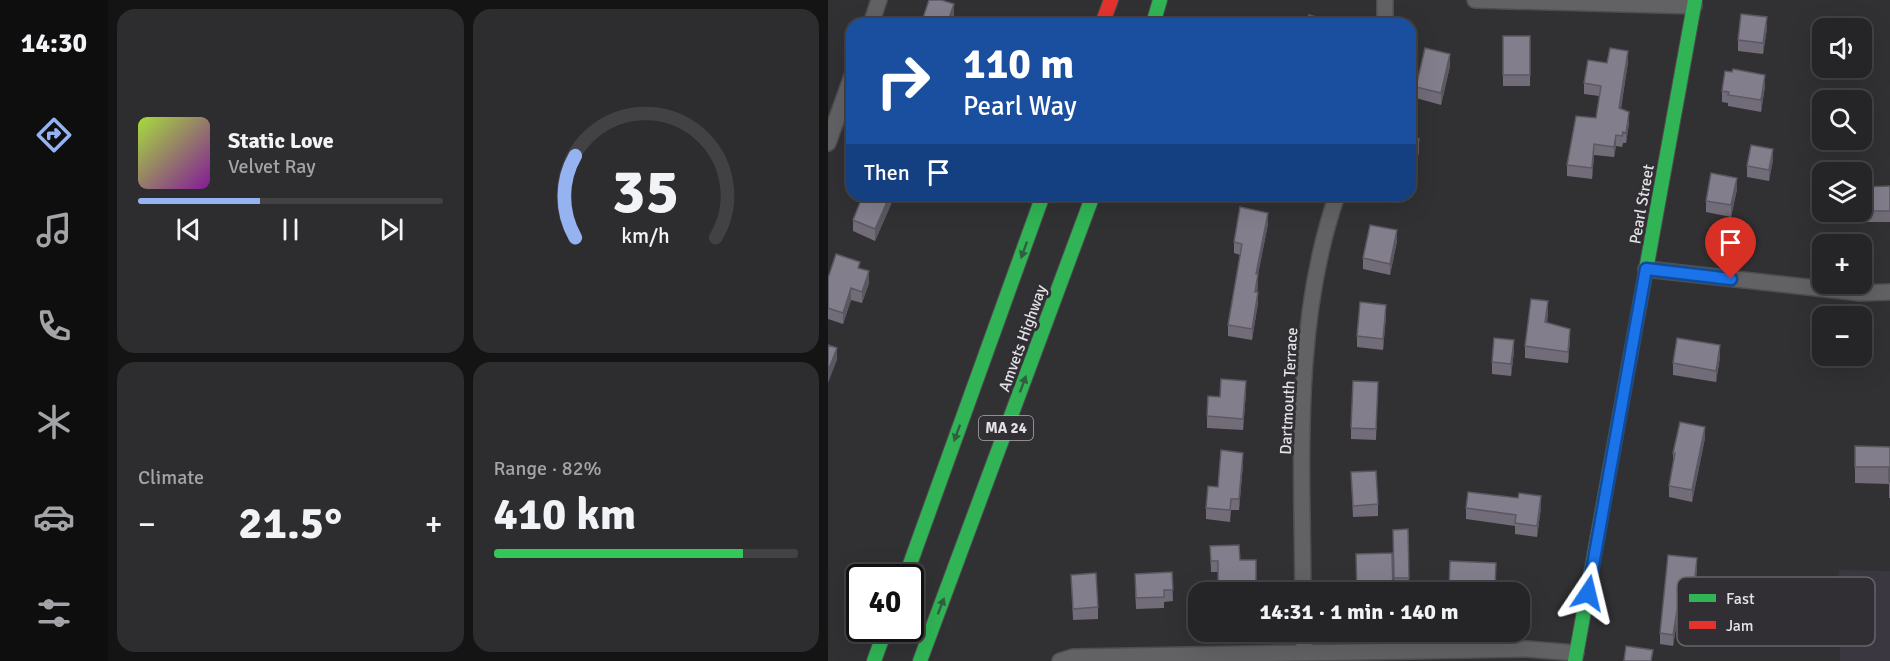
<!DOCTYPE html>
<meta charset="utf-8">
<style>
:root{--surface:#252426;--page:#2d2c2e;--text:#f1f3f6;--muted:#a3a4a7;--line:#424143;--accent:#95b2f1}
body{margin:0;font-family:Signika,sans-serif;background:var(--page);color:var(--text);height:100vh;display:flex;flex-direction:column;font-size:22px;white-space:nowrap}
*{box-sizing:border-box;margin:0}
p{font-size:20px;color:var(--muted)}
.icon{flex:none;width:33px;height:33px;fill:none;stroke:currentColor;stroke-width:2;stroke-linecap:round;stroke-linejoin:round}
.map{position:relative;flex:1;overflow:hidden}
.details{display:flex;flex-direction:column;gap:9px;padding:9px;background:#141415;width:720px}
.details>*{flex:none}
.hud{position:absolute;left:18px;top:18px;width:570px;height:183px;border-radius:18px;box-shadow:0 6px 24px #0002,0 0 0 2px var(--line);background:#1a4fa0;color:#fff;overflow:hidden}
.controls{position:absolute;left:984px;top:18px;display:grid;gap:12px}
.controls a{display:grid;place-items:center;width:60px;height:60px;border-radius:12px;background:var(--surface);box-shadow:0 6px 24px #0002,0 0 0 2px var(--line);font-size:30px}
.speed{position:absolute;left:18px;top:564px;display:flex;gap:12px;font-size:30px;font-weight:700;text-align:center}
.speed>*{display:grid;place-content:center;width:78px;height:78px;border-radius:50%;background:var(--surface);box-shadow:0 6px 24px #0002,0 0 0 2px var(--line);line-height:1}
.speed .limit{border:3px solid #111;border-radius:9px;background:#fff;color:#111}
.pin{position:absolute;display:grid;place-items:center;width:51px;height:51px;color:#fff;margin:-62px -26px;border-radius:50% 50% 50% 0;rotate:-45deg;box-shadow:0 0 6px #0007}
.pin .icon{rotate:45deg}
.me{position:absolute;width:66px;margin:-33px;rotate:10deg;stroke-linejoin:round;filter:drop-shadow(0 0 4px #0008)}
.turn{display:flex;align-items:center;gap:21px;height:126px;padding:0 18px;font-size:27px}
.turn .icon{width:78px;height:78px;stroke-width:2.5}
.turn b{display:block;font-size:42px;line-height:51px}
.then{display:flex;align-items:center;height:57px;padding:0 18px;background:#0003;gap:12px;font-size:22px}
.big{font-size:45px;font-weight:700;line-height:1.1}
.details .tile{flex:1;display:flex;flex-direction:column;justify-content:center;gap:9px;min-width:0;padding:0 21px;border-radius:18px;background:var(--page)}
.details .dial{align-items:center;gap:0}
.dial svg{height:156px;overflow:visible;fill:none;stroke:var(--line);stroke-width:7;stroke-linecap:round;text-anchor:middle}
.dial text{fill:var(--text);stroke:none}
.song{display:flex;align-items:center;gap:18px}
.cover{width:72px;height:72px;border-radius:9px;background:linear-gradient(135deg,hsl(80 70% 55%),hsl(290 70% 35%))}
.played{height:6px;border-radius:3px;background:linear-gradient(90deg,var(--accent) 40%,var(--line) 40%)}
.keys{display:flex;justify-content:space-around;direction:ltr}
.heat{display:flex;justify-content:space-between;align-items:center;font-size:33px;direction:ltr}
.charge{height:9px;border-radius:4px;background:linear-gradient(90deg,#34c759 82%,var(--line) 0)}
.details .tiles{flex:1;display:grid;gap:9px;grid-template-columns:repeat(2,1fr)}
.trip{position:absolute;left:360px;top:582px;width:342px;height:60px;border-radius:18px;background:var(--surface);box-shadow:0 6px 24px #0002,0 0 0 2px var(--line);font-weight:700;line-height:60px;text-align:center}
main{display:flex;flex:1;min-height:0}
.tab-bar{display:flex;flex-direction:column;width:108px;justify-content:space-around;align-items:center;background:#0f0e0f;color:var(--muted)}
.tab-bar .icon{width:42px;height:42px}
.tab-bar .selected{color:var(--accent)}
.tab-bar b{font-size:27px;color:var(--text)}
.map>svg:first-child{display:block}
.built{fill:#3a3740}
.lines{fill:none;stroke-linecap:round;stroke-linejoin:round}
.street-casing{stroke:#4e4d4f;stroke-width:18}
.fast-casing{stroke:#4e4d4f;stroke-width:16}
.jam-casing{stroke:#4e4d4f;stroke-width:16}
.street{stroke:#626163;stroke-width:15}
.fast{stroke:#30b455;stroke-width:14}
.jam{stroke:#e5322d;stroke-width:14}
.wall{fill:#716c78}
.shaded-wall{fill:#5c5862}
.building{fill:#837e8c;stroke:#5c5862;stroke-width:1.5}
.oneway{fill:#315e40}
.route-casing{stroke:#114b97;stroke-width:15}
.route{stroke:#1a73e8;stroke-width:10}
.labels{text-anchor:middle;stroke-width:6;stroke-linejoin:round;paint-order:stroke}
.shield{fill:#312f34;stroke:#adacb0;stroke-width:1.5}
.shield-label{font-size:15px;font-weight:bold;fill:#e2e1e5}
.street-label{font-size:16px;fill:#e2e1e5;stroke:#312f34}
.key{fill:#312f34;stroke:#666469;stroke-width:1.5}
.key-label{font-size:16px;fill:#e2e1e5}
</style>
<main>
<nav class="tab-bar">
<b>14:30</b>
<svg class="icon selected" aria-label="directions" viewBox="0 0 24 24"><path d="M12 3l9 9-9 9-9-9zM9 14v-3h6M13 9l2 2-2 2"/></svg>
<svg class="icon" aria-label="music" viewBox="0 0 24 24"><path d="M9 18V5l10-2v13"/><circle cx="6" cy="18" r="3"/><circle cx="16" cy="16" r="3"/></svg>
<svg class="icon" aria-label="phone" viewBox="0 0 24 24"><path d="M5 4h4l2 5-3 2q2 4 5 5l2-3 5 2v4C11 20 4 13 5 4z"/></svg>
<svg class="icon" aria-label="climate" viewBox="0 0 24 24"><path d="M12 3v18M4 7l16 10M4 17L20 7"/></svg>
<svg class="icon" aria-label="car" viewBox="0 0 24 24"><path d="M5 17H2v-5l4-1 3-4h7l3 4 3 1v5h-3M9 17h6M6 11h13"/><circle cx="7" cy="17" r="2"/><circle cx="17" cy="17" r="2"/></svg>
<svg class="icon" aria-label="filters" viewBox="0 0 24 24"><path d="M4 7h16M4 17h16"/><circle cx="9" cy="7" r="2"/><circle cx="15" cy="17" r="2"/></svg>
</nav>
<section class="details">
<div class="tiles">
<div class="tile">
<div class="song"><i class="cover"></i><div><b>Static Love</b><p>Velvet Ray</p></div></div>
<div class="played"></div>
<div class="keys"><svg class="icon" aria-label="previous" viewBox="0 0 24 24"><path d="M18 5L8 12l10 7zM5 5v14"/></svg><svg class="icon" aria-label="pause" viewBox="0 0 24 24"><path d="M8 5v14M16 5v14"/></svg><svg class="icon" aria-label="next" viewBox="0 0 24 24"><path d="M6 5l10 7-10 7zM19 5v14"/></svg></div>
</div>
<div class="tile dial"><svg viewBox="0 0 100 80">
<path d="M14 69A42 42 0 1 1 86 69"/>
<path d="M14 69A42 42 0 0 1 14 27" stroke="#95b2f1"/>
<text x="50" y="56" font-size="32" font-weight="700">35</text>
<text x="50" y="72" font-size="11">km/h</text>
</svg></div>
<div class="tile"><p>Climate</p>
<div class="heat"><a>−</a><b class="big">21.5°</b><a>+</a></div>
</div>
<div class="tile"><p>Range · 82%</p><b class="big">410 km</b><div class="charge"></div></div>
</div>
</section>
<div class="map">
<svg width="1062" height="661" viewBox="0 0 1062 661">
<rect width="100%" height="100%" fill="#313033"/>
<!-- built -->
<path class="built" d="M1011 570 1062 571V661H1012Z"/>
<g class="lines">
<!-- street casing -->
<g class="street-casing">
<path id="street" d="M647 0 866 6
M43 24 51 0
M557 24V0
M0 143 24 76
M818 269 1032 293 1062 292
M475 592C474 460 465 322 509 195
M476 632V652
M232 661 245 657 699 649 748 653"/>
</g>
<!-- fast casing -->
<g class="fast-casing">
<path id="fast" d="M325 24 332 0
M77 578 215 195
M46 661 58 628
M92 661 265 195
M747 661 867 0"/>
</g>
<!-- jam casing -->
<g class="jam-casing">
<path id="jam" d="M274 24 283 0"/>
</g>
<!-- street -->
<use href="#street" class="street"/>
<!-- fast -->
<use href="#fast" class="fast"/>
<!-- jam -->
<use href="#jam" class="jam"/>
</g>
<!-- wall -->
<path class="wall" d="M939 28 935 54 910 51V40Z
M675 36H702V86H675Z
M800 62 793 109 801 123 798 143H795L794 147 788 146 786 157 766 155 764 179 739 176V165L768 118 771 96 756 94V83L779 63Z
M622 66 613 105 588 98V87Z
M937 86 933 112 900 106V103L894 102V91Z
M582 136 591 151 584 186H582Z
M945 160 941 181 919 177V166Z
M1062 186V222H1038L1037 187Z
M909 189 903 217 878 212V201Z
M67 195 47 241 25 231V220Z
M440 224 430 274V286L429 292 430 303 424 340 400 336V325L412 255 406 253V242Z
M569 241 562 275 535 269V258Z
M32 268 41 283 34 303 23 300 15 324 0 319V278Z
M720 312 719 323 742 340 740 363 697 358V346Z
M558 316 555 350 529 347V336Z
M686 351 683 376 664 374V362Z
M892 357 888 382 845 375V363Z
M550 382 548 440 523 439V428Z
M418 392 415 430 379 428V416L392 397Z
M877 438 864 502 841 497V486L845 464V453Z
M1027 446 1062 447V498H1061V484L1027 483Z
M415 464 411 510H403L402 522 378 519V508L390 487Z
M523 472 550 504V516L525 517Z
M713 507 709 537 687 534V526L638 519V508Z
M580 529 581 583 566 584 565 530Z
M411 545 390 572H383L382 546Z
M622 561 668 563 667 592H621Z
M869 569 864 617 850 615 845 646 832 644V633Z
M344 572 345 601 336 602V608L308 609 307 586Z
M243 575 270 607V619L245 620Z"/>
<!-- shaded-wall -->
<path class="shaded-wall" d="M126 4V21L124 24H119Z
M939 17V28L935 54V43Z
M800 51V62L791 119V108Z
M622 54V66L613 105V93Z
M937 75V86L933 112V100Z
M801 112V123L798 143V133Z
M788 135V146L786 157V147Z
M591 139V151L584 186V175Z
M766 144V155L764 179V168Z
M945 149V160L941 181V170Z
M909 178V189L903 217V205Z
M62 195H67L47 241V229Z
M440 213V224L428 285V274Z
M569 230V241L562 275V264Z
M41 271V283L34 303V292Z
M430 274V286L427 303V292Z
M23 288V300L15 324V313Z
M430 292V303L424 340V329Z
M720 301V312L717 334V322Z
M558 305V316L555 350V339Z
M742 329V340L740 363V352Z
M686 340V351L683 376V364Z
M892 345V357L888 382V371Z
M9 348V360L0 383V371Z
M418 381V392L415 430V419Z
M877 427V438L864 502V490Z
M415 453V464L411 510V499Z
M713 496V507L709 537V526Z
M869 558V569L864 617V606Z
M850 604V615L845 646V635Z"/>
<!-- building -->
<path class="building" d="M101 0H113L126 4 119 24H93Z
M913 14 939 17 935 43 910 40Z
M481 15 496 19 494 24H478Z
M675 36H702V75H675Z
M597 48 622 54 613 93 588 87Z
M782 48 800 51 791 108 801 112 798 133 795 132 794 136 788 135 786 147 766 144 764 168 739 165 748 116 768 118 773 86 756 83 760 60 779 63Z
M905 69 937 75 933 100 900 95 901 92 894 91 897 71 904 72Z
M582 136 591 139 584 175 582 174Z
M923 145 945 149 941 170 919 166Z
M883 173 909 178 903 205 878 201Z
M1062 186V211H1038L1037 187Z
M35 195H62L47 229 25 220Z
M412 207 440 213 428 274H430L427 292H430L424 329 400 325 414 244 406 242Z
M542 225 569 230 562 264 535 258Z
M8 254 32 262 30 268 41 271 34 292 23 288 15 313 0 308V278Z
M703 299 720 301 717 322 742 329 740 352 697 346Z
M532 302 558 305 555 339 529 336Z
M666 338 686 340 683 364 664 362Z
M849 338 892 345 888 371 845 363Z
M0 345 9 348 0 371Z
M393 379 418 381 415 419 379 416 380 396 392 397Z
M525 381 550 382 548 429 523 428Z
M852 422 877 427 864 490 841 486 847 453H845Z
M1027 446 1062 447V482H1061V467H1027Z
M393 450 415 453 411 499H403L402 510 378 508 380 486 390 487Z
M548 471 550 504 525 506 523 472Z
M640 492 690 498 691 493 713 496 709 526 687 523 688 515 638 508Z
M580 529 581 578H566L565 530Z
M411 545 412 560H428V592H390V561H383L382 546Z
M564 553 565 591 529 592 528 554Z
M840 555 869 558 864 606 850 604 845 635 832 633Z
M622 561 668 563 667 591 621 589Z
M344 572 345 590H336V597L308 598 307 574Z
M268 573 270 607 245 609 243 575Z
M798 646 825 650 823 661H796Z"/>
<!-- one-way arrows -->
<defs><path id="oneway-solid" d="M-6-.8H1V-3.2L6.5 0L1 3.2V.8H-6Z" transform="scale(1.5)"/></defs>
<g class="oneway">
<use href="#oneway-solid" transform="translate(196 250) rotate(110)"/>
<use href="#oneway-solid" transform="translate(195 384) rotate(-70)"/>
<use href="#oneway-solid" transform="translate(129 433) rotate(110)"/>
<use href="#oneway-solid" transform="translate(113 606) rotate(-69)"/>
</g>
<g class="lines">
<!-- route casing -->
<g class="route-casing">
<path id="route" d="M760 593 818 269 903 279"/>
</g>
<!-- route -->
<use href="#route" class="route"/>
</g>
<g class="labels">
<!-- shield labels -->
<rect class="shield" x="151" y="416" width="54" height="24" rx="4.5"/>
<g class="shield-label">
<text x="178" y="433">MA 24</text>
</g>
<!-- street labels -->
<g class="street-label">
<text transform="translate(813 204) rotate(-80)" y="6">Pearl Street</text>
<text transform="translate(194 338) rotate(-70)" y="6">Amvets Highway</text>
<text transform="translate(460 391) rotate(-87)" y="6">Dartmouth Terrace</text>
</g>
</g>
<!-- legend -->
<rect x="849" y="577" width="198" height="69" rx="9" class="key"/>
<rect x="861" y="594" width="27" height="8" fill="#30b455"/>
<rect x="861" y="621" width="27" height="8" fill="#e5322d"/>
<g class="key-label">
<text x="898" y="604">Fast</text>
<text x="898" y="631">Jam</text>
</g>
</svg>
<div class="controls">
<a><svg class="icon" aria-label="sound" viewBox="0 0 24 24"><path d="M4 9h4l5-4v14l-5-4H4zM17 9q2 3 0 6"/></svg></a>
<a><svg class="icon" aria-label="search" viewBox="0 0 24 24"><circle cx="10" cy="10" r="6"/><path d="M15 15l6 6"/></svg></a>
<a><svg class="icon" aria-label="layers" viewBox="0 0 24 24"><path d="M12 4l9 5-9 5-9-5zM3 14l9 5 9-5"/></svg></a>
<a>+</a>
<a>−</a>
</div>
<div class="speed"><div class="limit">40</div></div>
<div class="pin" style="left:903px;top:279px;background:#d93025"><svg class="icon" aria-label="arrive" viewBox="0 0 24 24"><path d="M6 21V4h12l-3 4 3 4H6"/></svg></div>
<svg class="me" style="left:760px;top:593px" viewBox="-20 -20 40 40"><path d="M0-17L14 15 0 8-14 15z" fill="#1a73e8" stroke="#fff" stroke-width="4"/></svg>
<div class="trip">14:31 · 1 min · 140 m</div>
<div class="hud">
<div class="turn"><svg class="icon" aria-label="right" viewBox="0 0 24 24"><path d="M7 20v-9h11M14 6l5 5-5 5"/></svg><div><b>110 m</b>Pearl Way</div></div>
<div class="then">Then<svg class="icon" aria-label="arrive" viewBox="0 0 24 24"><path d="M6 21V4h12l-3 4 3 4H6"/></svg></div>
</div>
</div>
</main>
